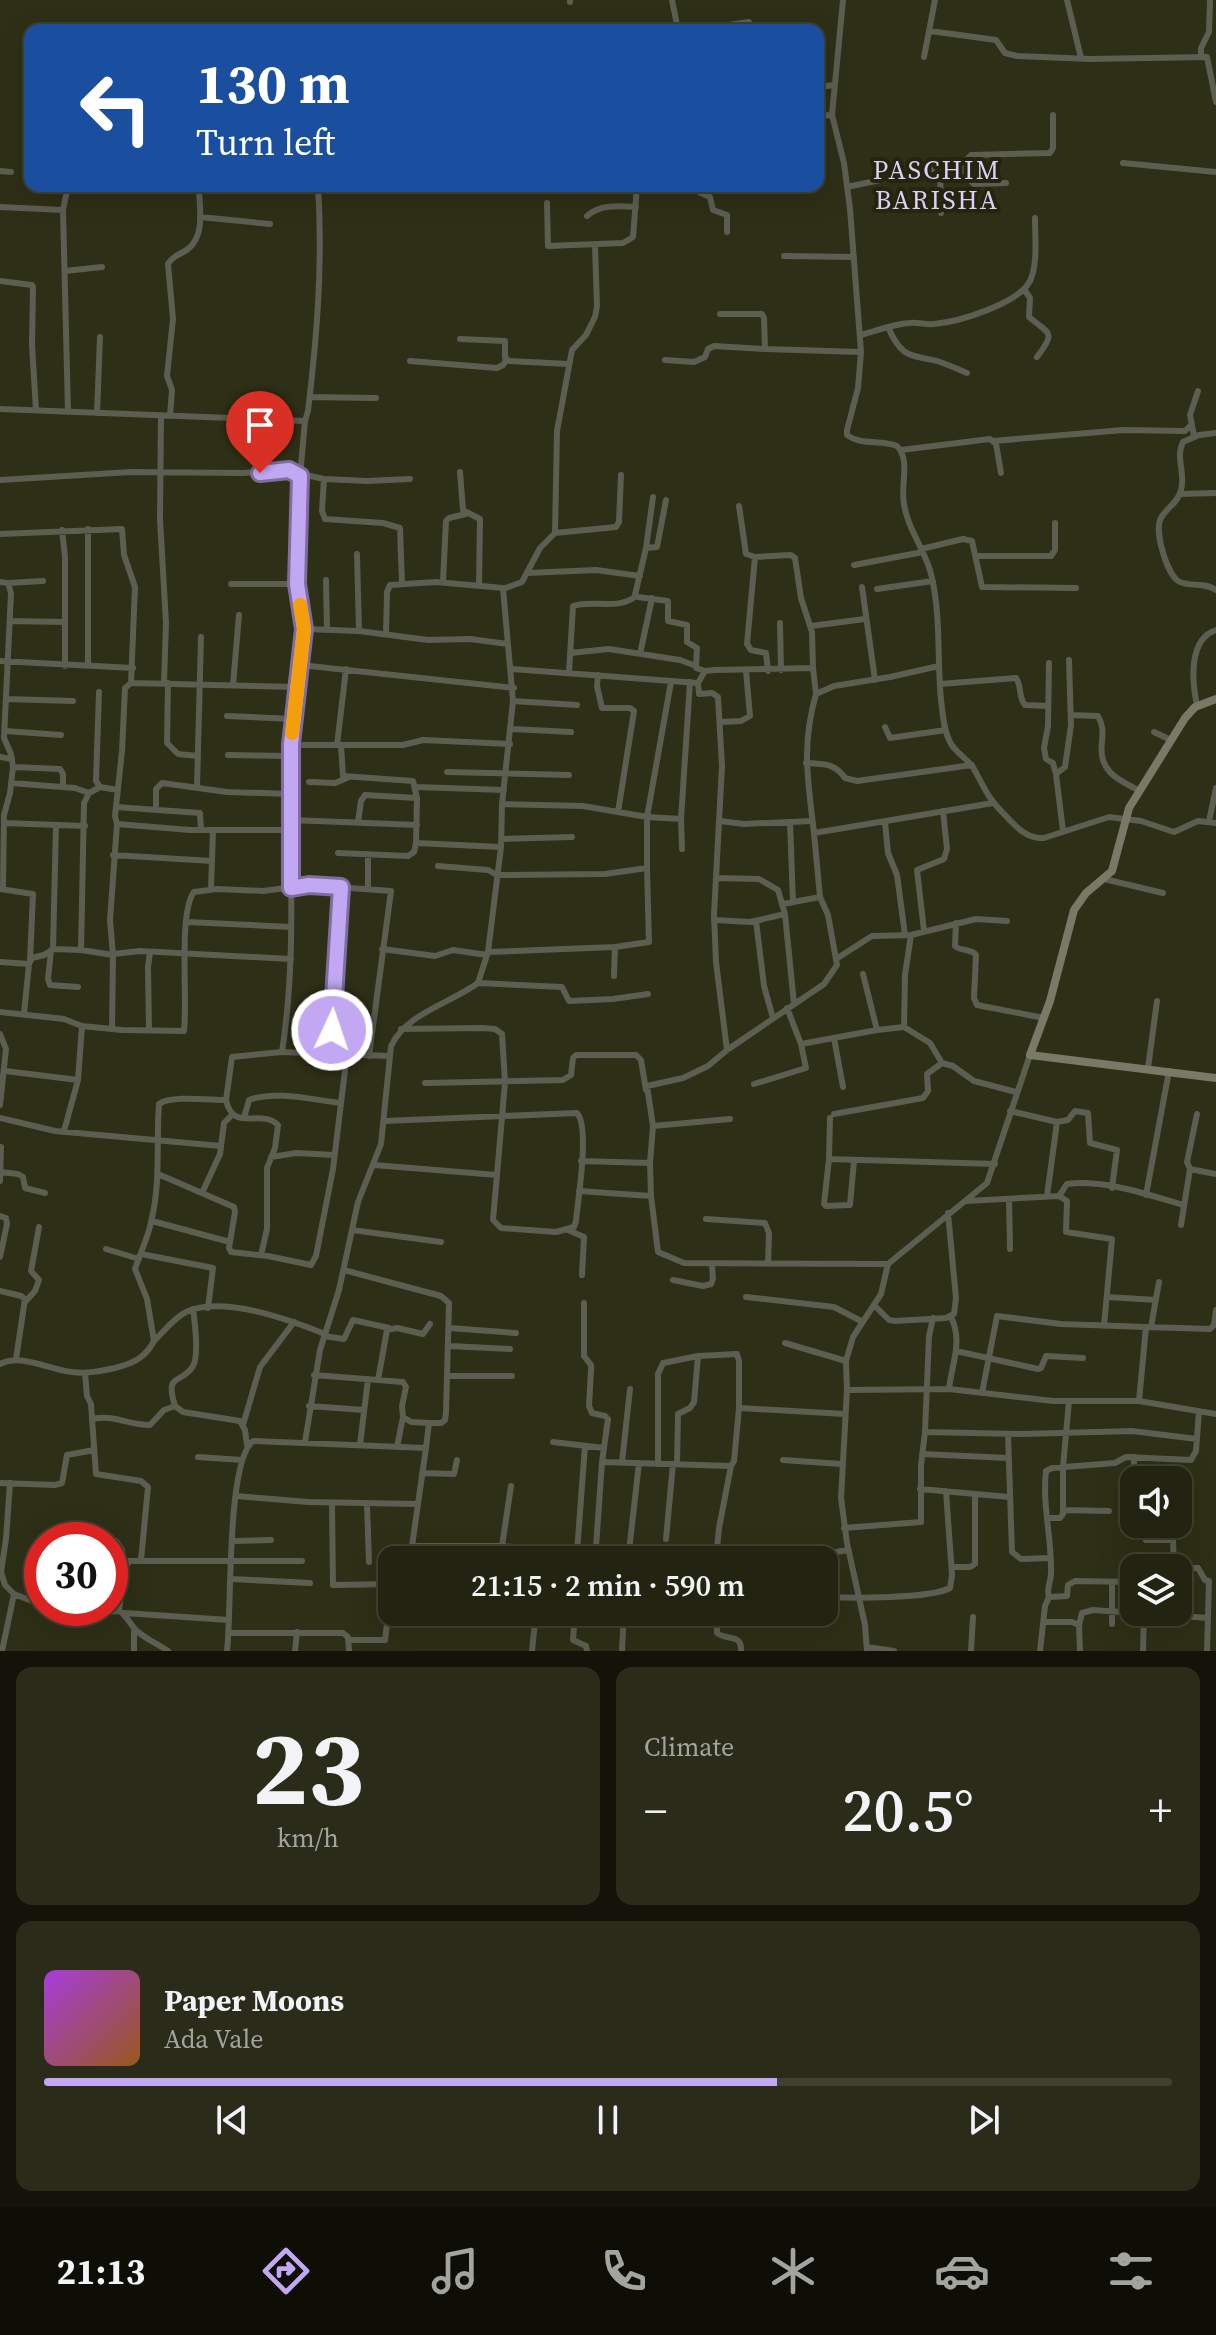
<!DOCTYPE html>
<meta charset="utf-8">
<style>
:root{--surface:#222310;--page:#2a2b19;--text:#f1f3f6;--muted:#a2a49f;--line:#3f4030;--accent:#c2a8f3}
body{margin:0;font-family:"Source Serif 4",serif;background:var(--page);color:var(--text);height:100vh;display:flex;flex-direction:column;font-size:30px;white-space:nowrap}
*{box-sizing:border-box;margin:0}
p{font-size:26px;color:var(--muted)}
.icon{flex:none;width:44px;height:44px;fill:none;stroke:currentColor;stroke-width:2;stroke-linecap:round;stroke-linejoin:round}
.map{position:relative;height:1651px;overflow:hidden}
.drawer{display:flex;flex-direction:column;gap:16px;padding:16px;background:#131309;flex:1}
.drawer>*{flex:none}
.guide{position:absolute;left:24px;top:24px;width:800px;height:168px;border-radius:16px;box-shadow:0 8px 32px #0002,0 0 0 2px var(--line);background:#1a4fa0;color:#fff;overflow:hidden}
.fabs{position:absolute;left:1120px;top:1466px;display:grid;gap:16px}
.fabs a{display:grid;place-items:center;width:72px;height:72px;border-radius:16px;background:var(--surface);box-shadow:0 8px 32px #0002,0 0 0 2px var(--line);font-size:40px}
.speed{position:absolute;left:24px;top:1522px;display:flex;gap:16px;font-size:40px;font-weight:700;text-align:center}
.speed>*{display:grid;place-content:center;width:104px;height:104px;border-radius:50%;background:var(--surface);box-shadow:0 8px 32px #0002,0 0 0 2px var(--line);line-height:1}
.speed .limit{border:12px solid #d22;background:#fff;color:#111}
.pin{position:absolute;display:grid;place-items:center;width:68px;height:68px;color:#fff;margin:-82px -34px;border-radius:50% 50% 50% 0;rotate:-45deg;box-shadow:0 0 8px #0007}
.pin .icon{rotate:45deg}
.me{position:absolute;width:88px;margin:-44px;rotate:3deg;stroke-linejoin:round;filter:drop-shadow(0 0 6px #0008)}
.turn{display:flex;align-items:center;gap:28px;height:168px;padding:0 40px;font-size:36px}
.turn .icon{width:104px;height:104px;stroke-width:2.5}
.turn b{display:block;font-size:56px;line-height:68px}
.big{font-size:60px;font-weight:600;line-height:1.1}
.drawer .tile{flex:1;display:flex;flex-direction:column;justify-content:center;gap:12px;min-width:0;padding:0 28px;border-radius:16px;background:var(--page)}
.drawer .dial{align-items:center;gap:0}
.dial b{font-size:104px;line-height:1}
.song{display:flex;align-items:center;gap:24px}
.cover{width:96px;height:96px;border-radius:12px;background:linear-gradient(135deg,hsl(280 70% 55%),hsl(30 70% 35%))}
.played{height:8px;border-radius:4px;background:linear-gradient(90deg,var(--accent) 65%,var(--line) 65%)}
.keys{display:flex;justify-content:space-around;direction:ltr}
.heat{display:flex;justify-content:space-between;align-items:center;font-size:44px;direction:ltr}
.drawer .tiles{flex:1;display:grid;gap:16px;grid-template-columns:1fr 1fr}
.tile:last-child{grid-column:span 2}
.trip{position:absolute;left:378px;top:1546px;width:460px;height:80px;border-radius:16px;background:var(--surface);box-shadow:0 8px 32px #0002,0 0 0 2px var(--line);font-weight:600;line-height:80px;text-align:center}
.dock{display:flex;height:128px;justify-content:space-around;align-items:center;background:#0e0e06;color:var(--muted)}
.dock .icon{width:56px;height:56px}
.dock .on{color:var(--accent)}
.dock b{font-size:36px;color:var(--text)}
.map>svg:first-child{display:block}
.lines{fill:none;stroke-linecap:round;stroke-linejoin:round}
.street{stroke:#5d5e52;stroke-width:6}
.secondary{stroke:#787967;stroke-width:8}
.route-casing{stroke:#7e6d9e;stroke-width:20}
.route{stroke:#c2a8f3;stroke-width:14}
.slow{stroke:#f59e0b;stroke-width:14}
.labels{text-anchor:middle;stroke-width:8;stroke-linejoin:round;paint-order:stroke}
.neighbourhood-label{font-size:26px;letter-spacing:2px;fill:#dccff9;stroke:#24250c}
</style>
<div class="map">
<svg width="1216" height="1651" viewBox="0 0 1216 1651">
<rect width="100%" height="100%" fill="#2d2f16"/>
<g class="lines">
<!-- street -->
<path class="street" d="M570 0V2
M672 0 678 30
M843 0 832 115 844 163 850 209 861 352 858 388 847 430V435C861 446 881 439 897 446 911 460 900 486 904 504 908 531 927 552 932 578 941 618 937 660 941 700 943 714 943 729 950 742 955 753 968 758 974 769 985 789 987 797 1004 814 1015 826 1026 839 1044 838L1109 817 1141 821 1174 832 1198 821 1216 823
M1067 0 1081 58
M695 30 749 22
M930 31 996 40 1005 53 1017 56 1090 59 1207 57 1216 102
M924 57 935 0
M1201 57V48L1209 32 1210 0
M818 87 834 85
M818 116 832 115
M1123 163 1216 172
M940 168 941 213
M0 171 11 172
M963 172 966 160 971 155 1050 153 1053 148V115
M697 186 699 192 710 197 713 210 727 215V232
M847 187 937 168 960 171 974 184 1006 183
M547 203 548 246 623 243 633 237 637 186
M0 207 63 210
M587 216C600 204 619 206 636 207
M200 217 270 224
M784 256 854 257
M65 271 102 267
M0 281 32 285 33 287 32 345 36 410
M1024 289 1030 298 1029 317C1049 334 1057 331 1037 357
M888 327C901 357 909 355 937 361 947 364 957 369 967 373
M860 335C876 331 893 324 909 323 918 322 926 325 934 324 958 322 1018 304 1030 281 1038 264 1035 237 1035 218
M460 339 505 341V358L509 361 569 364
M765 349 861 352
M665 360 694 362 705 357 708 349 714 346 765 349 764 318 762 314H720
M410 361 497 368 503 365 507 359
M310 397 376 398
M0 409 305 421 300 476 297 584 304 629
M68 412 63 210 68 186
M97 413 100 337
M161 416 160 519 166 623 164 683
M170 416 172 390 167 376 173 319 168 264C173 255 180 255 188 249 206 235 199 206 199 186
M305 421 308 411C317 336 323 262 318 186
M1216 433 1199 435 1183 442C1175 458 1186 474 1181 490 1178 504 1165 508 1160 520 1155 533 1167 576 1180 582 1192 587 1205 582 1216 590
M1194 436 1190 415 1198 391
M993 441 1123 430 1185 431 1191 425
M901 450 990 439 996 444 1001 473
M460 472 463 510 480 519 479 585
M324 479 322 511 325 519 383 523 400 528 402 584
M0 480 131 472 243 473 283 470 324 479 367 481 410 479
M1180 494 1216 493
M653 497 646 548 635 595 638 597 668 601V621L687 625V642L697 648 696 668 705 671
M739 506 746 554 755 557 791 555 795 558 801 598 812 632 813 668
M88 529V666
M62 530 65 557V666
M555 533 557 431 572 350 586 335 595 317 597 306 595 245
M0 534 122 529 124 555 135 587 131 683 125 688 122 751 115 816 117 824 190 830H291
M646 548 657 547 666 500
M921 549 963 539 972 541 982 587 1076 588
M357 554 359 631
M977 556H1051L1055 550V523
M755 557 747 644 751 650 766 653 768 671
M854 565 923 552
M527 573 596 570 640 576
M326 580 327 630
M0 582 8 583 11 593 4 738 11 754 13 767 10 793 4 815 3 889
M443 582 446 521 449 518 466 514
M8 583 43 581
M231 584H297
M862 587 875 680
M503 589 522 582 540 548 555 533 616 527 619 522 621 475
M877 589 933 581
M10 621 65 622
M780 623 781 670
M811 626 865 619
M570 653 609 649 680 660 696 666
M640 654 652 598
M0 661 133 668
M1049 663 1048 726 1044 748 1046 759 1053 763 1056 774
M300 665 514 688
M512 669 698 683 705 671 715 670 813 668 816 694 834 686 890 677 939 666
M569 672 573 606C593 599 618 611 636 596
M598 675 597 686 602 708H630L634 711 618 812
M131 683 296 687
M168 683 167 743 178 754 198 756
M698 683 699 694 712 693 718 697 722 766 714 915 716 962 727 1050
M940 684 1016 678C1022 686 1018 697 1025 705L1048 706
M233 685 239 615
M99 692 96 781 100 787 118 790
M816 694C801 747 808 780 814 833L993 803
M6 699 73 701
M513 701 577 705
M1197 705C1192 682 1188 639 1216 630
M1071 715 1098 716C1103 725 1103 731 1102 742 1098 770 1116 779 1138 790
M227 716 293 719
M721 722 741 721 750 716 746 671
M885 727 890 738 946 730
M512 729 571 732
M5 731 61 735
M1154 732 1171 740
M303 745H403L423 740 510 744
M337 745 346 669
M341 745 343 776 413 781 417 798
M228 755 291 756
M0 757 12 759
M806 763C824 764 835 763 845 778L857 781 972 765
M13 767 60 769 63 774V786
M447 772 569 775
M309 782 335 783 347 778
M11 783 75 788 89 793
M100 787 89 793 84 803 81 950 113 955 112 1029
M197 787 201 637
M416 787 504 790
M502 804 583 806 647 817 681 819 682 849
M116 807 200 813 201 830
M156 810V789L162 783 227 792 291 794
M681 819 690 682
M291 820 417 825
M720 821 744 824 812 821
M1209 821 1216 788
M358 822 361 801 365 795 417 798 416 843 501 847
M790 822 793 902
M885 822 888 853 897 875 905 935
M4 823 85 826
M1063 831 1056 774 1065 767 1071 725 1069 660
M502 839 572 837
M338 853 408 856 414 852 416 843
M113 855 212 861
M438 866 488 870 497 875 605 874 647 868 649 942 615 947 614 976
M647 868V817L671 682
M716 878 759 879 778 890 785 914 794 1004
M1104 879 1163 893
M0 889 33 894 30 960
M211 889 213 830
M368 889V854
M783 904 820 897
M714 920 750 922 785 914
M756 921 764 986 773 1018
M187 922 291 927
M956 923 955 946C961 952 971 948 976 955L974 998 977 1005 1044 1018
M924 931 917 870 944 859 947 849 943 811
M53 949 81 950
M382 949 435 956 453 950 487 955
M51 951 48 979 50 985 78 987
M488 952 615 947
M113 954 140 951 291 959
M113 955 110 920 117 824
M836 959 872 936 911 935 976 919 1007 921
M0 962 29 964 32 958 44 955 53 949 56 825
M863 974 877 1030
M478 983 562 987 569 1001 613 999 648 994
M0 1012 64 1019 82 1026
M24 1014 29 964
M904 1027 905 975 911 935
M401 1029 483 1028 495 1029 502 1034 505 1082 497 1175
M149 1030 148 967 150 952
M0 1034 6 1049 0 1105
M834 1038 843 1087
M801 1044 877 1030 904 1027 930 1043 942 1063 953 1066 974 1081 1016 1092
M331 1054 341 887
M389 1056 282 1052C298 951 288 847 291 745 292 706 300 668 304 629L359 631 428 640 470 639 508 644
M1148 1068 1157 1001
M5 1071 78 1080
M425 1083 563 1080 571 1075 573 1058 576 1055H636L641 1060 646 1090
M754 1084 806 1068 801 1044 787 1008
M226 1100C233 1133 261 1108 278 1125L275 1148 267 1168V1229L261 1255
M1010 1111 1057 1122 1068 1120 1075 1111 1088 1113 1090 1143 1117 1150 1112 1188
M834 1114 923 1098 928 1091 927 1074 942 1063
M1197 1114 1187 1162 1190 1169 1216 1174
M0 1118 55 1131 221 1146
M244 1118 249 1100C276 1090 313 1100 341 1103
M653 1126 730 1119
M64 1131 78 1080 82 1026 122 1030 184 1031C188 1000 178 913 194 892L217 889 263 891 309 885 391 891 369 1056
M271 1157 296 1153 334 1155
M829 1159 830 1118
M581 1161 650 1163
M854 1161 850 1205 826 1206 824 1204 829 1159 995 1164
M374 1165 497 1175 493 1220 501 1228 556 1232 574 1227 576 1221C578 1199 590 1127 577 1113L385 1121
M1 1172 18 1174 23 1177 25 1188 45 1193
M158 1174 234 1207 235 1212 229 1248 231 1252 268 1256 311 1265 316 1256 333 1169 347 1054
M0 1181 1 1147
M579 1191 651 1196 650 1163 653 1126 647 1086 683 1078 708 1066 727 1050 824 984 837 965 828 915 820 897 814 833
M202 1193 220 1154 224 1123 232 1115
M1146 1195 1169 1071
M651 1196 658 1252 684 1263 888 1264
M1047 1196 1057 1122
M1059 1196 1067 1184C1105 1179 1148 1195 1184 1205
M1009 1199 1010 1249
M967 1201 1059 1196 1067 1201 1066 1232 1112 1239 1104 1326
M0 1216 6 1218 7 1224 0 1257
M706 1219 765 1223 769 1233 768 1264
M152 1221 230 1242
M1181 1225 1190 1169
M352 1230 441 1242
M568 1230 584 1237 582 1275
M106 1249 139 1259
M141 1254 213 1268 208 1308
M344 1270 441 1296 449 1303 446 1413 445 1420 441 1423H429L426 1448
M673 1280 703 1286 711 1284 713 1279 712 1265
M0 1291 21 1296 25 1299 16 1359
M746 1297 834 1307 861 1321
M1107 1297 1156 1300
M25 1302 35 1291 39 1280 31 1271 39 1227
M584 1303V1356L591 1365V1370L589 1406 592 1413 605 1416 608 1419 602 1462
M874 1305 889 1320 895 1321 946 1318 954 1314 956 1298 948 1213
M193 1309C195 1322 199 1356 193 1366 182 1385 164 1371 175 1406L183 1412 240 1421 245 1430 247 1445
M933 1318 929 1336 925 1432 1023 1434 1132 1431 1197 1439
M1151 1327 1159 1282
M449 1328 516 1333
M324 1336 344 1339 353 1320 389 1328
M154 1341C164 1331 174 1318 186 1312 223 1295 290 1320 325 1334
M785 1343 846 1361
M449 1346 510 1349
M956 1351 1038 1369 1041 1368 1046 1356 1083 1358
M0 1364C22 1353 49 1370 72 1372 87 1374 101 1371 115 1368 134 1363 145 1358 154 1341L147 1299 135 1269C140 1253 148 1238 151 1222 161 1183 156 1144 159 1104 171 1095 209 1100 226 1100L232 1057 282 1052
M85 1373 87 1396 91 1404 96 1474 141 1481 148 1487 141 1560
M314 1375 403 1382 406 1387 402 1406 403 1417 411 1422 429 1423
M448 1376H512
M378 1380 387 1330 397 1328 423 1334 430 1324
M949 1389C952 1363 963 1341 951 1317
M847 1390 949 1389 1053 1401H1139L1216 1414
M982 1393 997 1316 1061 1324 1146 1327
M1139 1401 1146 1327 1210 1329 1214 1325 1216 1310
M309 1406 364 1410
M92 1419C114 1414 127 1425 150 1425L164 1410 175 1406
M243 1425 260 1367 294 1322
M1008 1434 1012 1552 1021 1559 1050 1558
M305 1442 320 1350 339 1290 358 1202 381 1144 391 1046C407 1013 449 1004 478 983L488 952 501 847 502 804 513 701 503 588 436 582 390 585 387 592 386 634
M553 1442 604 1448
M360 1445 368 1379
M397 1447 403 1417
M922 1454 1008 1458
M198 1457 242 1460
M783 1460 841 1464
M622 1462 630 1389
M658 1464V1374L663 1363 698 1356 737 1354 739 1361V1408
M677 1464 678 1414 690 1408 694 1402 698 1356
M422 1473 454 1474 457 1460
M1134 1480V1457
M0 1483 55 1485 62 1483 67 1455 94 1450
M10 1483 6 1539 1 1572 5 1585 14 1594
M920 1489 1009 1497
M236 1496 308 1502 418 1504
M332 1503 333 1585 392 1584
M367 1504 369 1562
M1063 1510 1109 1511
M1047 1518H1060L1063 1514V1467L1069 1401
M1137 1524 1146 1540H1173L1174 1568H1198L1205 1580 1209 1581 1207 1651
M844 1528 921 1522V1465L925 1432
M84 1536 116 1541 122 1550 124 1565
M666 1539 673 1464
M233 1541 271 1540
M502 1546 511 1486
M577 1552 585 1446
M800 1558 848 1550
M410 1560 412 1546
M628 1560 639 1463
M716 1560 719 1528 731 1466
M952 1567H970L975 1564V1494
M232 1579 310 1583
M1134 1582 1075 1581 1068 1585 1067 1596 1049 1597C1046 1588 1051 1582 1051 1573 1052 1539 1042 1505 1046 1471L1052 1468 1115 1463 1126 1457 1191 1460 1196 1451 1199 1411
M824 1597C850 1598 930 1599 950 1588L952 1575 946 1491
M51 1608 77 1614 119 1611C127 1615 130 1625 137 1631 147 1640 158 1644 168 1651
M119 1611 123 1572 129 1561H302
M575 1612 573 1640 586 1646 587 1651
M717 1612V1633C727 1641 742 1633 741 1651
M124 1613 229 1620
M1045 1622H1072L1079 1625 1080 1651
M1112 1624V1582
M1079 1625 1082 1613 1093 1610 1208 1618
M230 1633H343L348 1637 349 1651
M349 1640H385L392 1585
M867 1647 894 1651
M2 1651 14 1594 42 1605
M134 1651V1628
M227 1651C232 1612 226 1462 253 1441L426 1448 412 1546H502L589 1553 596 1547 602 1462 731 1466 734 1461 739 1408 845 1414
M295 1651 297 1632
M532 1651 536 1612
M622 1651 624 1612
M867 1651 865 1625 847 1543 841 1498 847 1390 846 1361 853 1337 881 1294 888 1264 987 1183 1030 1055
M971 1651 973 1617
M1040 1651 1045 1606 1049 1597
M1143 1651 1144 1613"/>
<!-- secondary -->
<path class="secondary" d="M1216 699 1195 707 1185 718 1129 808 1112 871 1086 893 1074 910 1050 1001 1030 1055 1216 1078"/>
</g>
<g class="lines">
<!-- route casing -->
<g class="route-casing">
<path id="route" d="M260 473 289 470 300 476 297 584 304 629 291 744V888L309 885 341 887 332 1030"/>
</g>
<!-- route -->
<use href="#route" class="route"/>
<!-- slow -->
<path class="slow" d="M292 733 304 629 300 605"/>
</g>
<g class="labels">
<!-- neighbourhood labels -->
<g class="neighbourhood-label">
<text x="937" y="179">PASCHIM<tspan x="937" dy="30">BARISHA</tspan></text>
</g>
</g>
</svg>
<div class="fabs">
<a><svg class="icon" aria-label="sound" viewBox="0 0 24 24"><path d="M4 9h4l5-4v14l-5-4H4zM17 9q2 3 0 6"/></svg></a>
<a><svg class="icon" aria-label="layers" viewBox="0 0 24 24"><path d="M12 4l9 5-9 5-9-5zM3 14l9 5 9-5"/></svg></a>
</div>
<div class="speed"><div class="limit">30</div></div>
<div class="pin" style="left:260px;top:473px;background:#d93025"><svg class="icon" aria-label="arrive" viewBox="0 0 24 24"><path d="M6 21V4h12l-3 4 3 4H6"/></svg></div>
<svg class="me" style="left:332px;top:1030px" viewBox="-20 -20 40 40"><circle r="17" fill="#c2a8f3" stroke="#fff" stroke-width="3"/><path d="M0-11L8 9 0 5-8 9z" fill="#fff"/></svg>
<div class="trip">21:15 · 2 min · 590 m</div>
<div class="guide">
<div class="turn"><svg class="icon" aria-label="left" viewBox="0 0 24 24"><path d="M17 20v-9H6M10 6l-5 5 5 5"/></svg><div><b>130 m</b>Turn left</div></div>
</div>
</div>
<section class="drawer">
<div class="tiles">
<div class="tile dial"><b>23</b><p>km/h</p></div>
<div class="tile"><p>Climate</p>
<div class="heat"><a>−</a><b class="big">20.5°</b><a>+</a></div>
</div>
<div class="tile">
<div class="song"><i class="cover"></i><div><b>Paper Moons</b><p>Ada Vale</p></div></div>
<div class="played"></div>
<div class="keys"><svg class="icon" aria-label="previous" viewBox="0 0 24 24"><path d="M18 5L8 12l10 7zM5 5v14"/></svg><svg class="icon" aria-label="pause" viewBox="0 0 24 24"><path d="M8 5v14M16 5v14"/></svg><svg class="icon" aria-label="next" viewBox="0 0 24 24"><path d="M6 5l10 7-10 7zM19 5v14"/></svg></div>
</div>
</div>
</section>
<nav class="dock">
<b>21:13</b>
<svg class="icon on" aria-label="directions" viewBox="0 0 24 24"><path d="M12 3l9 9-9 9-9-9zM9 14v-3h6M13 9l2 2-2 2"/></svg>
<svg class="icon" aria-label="music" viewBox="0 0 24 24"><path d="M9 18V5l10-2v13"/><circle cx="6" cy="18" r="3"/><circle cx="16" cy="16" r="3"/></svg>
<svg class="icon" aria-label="phone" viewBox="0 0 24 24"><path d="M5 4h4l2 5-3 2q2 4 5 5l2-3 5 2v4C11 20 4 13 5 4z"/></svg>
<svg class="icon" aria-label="climate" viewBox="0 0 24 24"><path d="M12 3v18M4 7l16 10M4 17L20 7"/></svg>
<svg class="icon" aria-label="car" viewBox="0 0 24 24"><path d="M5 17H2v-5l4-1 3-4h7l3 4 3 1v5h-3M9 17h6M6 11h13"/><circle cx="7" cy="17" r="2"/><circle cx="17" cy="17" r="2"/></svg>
<svg class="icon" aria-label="filters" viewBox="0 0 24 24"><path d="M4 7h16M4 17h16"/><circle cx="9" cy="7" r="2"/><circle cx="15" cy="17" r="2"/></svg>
</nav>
